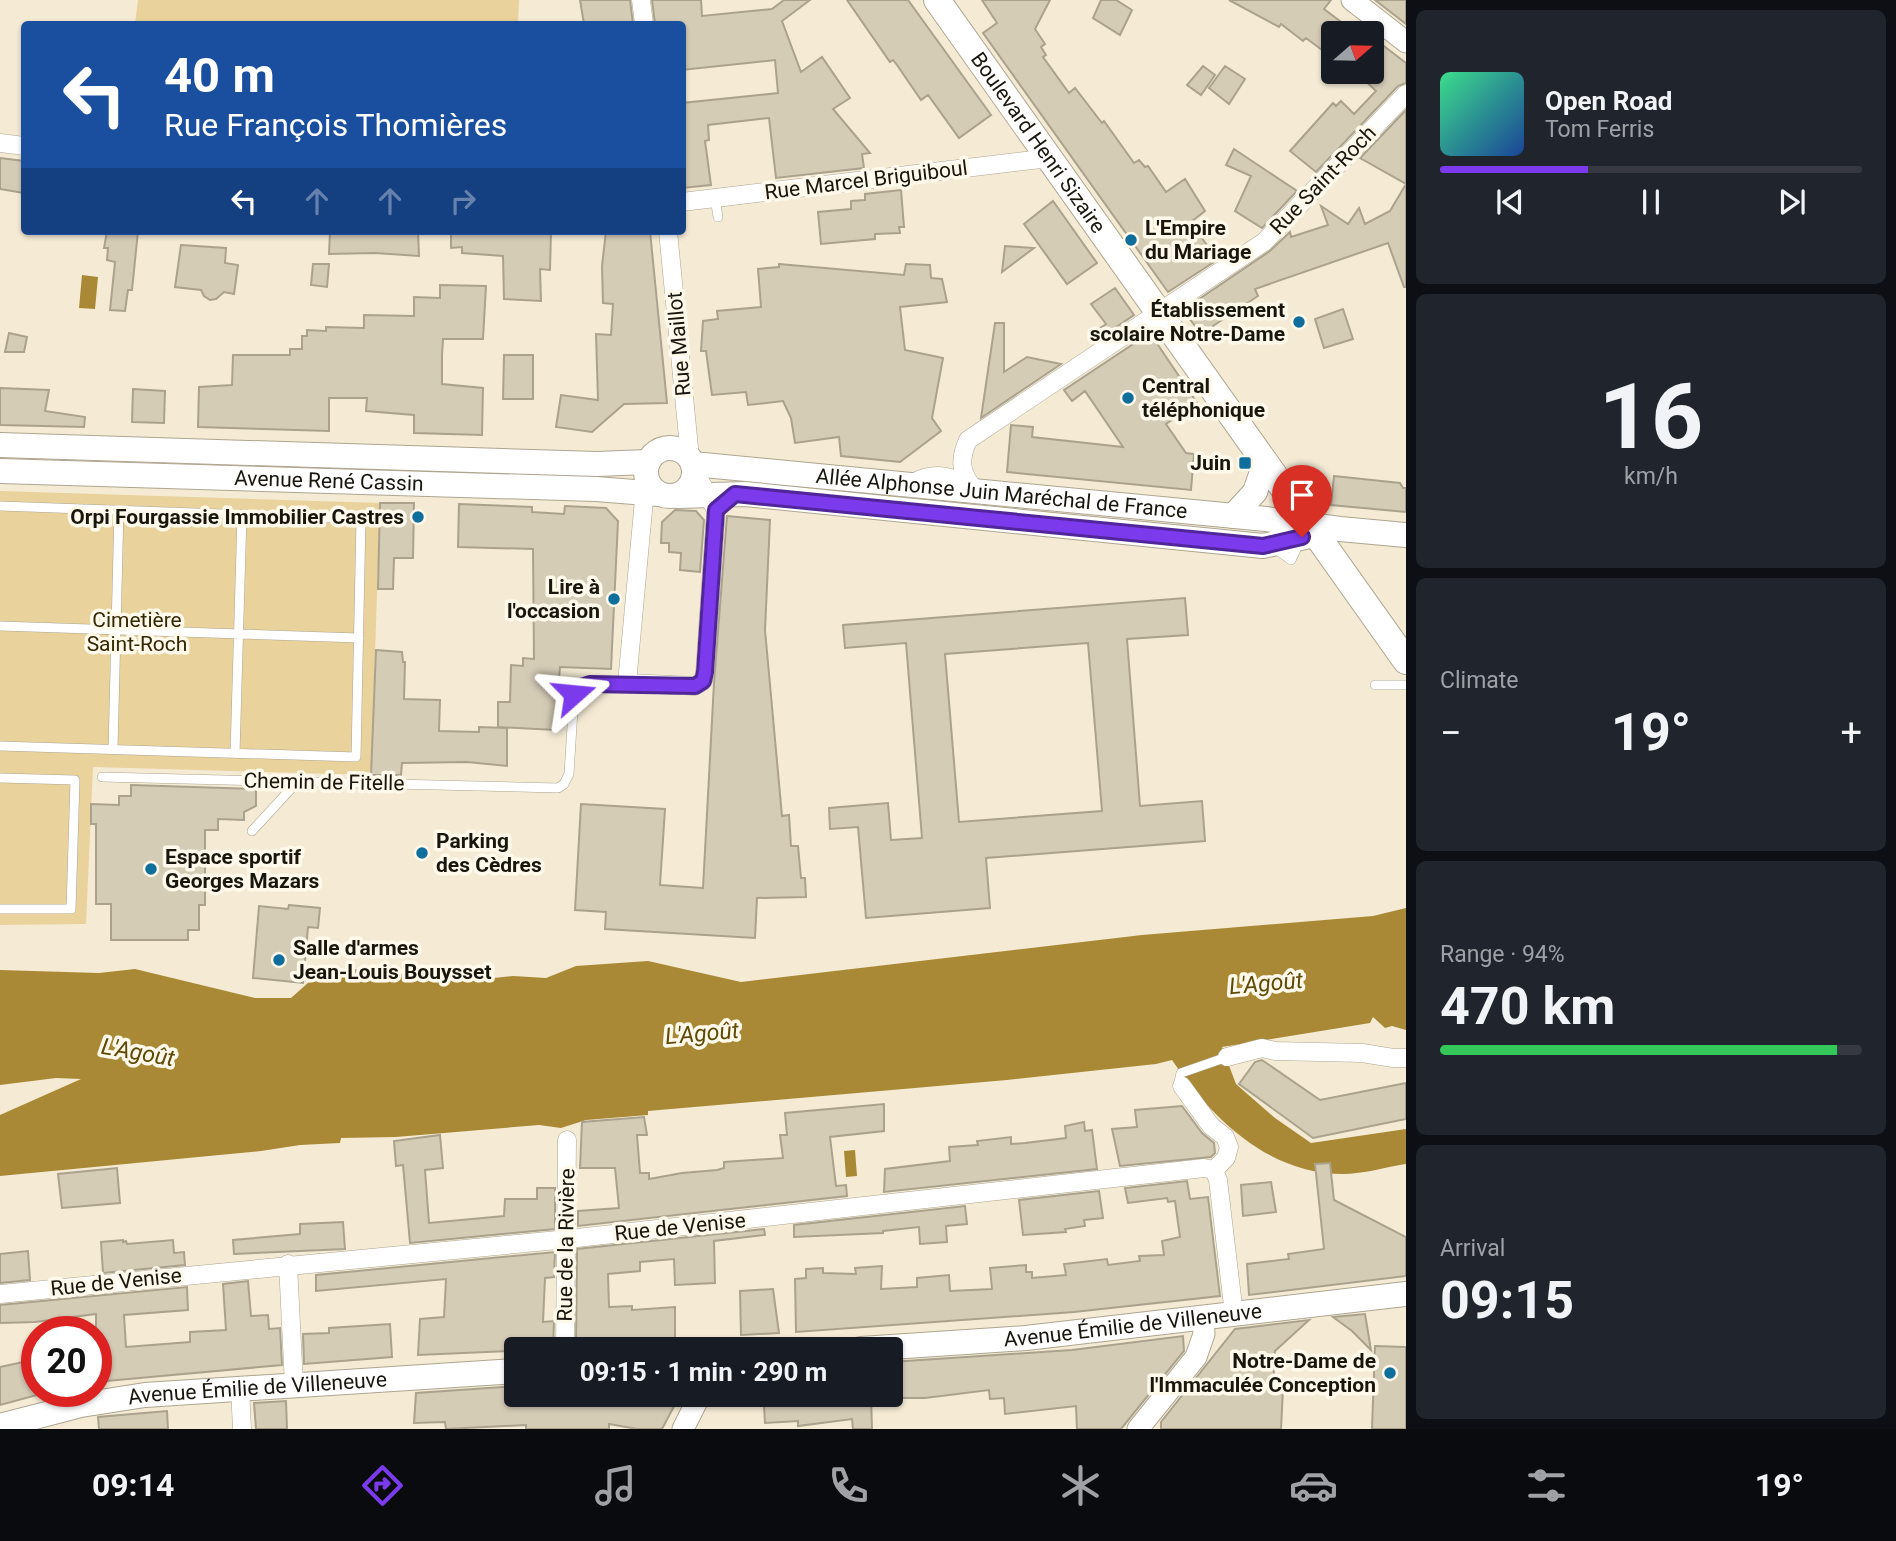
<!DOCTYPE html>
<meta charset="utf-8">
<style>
:root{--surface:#171b24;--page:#20242c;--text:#f1f3f6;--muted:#9ea1a6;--line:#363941;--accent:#7c3aed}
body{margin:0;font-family:Roboto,sans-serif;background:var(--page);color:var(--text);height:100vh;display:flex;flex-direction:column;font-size:26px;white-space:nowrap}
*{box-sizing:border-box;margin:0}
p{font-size:23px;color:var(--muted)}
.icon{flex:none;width:38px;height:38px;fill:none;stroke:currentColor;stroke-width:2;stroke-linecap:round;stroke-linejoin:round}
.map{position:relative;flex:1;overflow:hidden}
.drawer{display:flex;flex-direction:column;gap:10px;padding:10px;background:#0d0f14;width:490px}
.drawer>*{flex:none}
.banner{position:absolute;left:21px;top:21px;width:665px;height:214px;border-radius:7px;box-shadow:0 2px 5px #0004;background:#1a4fa0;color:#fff;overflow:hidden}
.needle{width:46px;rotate:70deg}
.controls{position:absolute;left:1321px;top:21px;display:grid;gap:14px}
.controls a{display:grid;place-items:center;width:63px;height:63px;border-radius:7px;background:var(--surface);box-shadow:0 2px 5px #0004;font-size:35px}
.speed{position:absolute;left:21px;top:1316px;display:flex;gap:14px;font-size:35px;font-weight:700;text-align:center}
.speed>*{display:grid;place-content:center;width:91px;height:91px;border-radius:50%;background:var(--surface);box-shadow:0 2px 5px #0004;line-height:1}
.speed .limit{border:10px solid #d22;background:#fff;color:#111}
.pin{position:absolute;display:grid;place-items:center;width:60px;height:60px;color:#fff;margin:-72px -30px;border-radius:50% 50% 50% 0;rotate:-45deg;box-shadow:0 0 7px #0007}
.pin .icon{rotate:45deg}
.me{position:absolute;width:77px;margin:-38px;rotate:72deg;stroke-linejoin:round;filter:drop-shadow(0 0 5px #0008)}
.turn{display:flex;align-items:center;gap:24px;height:147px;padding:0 28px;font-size:32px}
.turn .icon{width:91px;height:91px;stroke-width:2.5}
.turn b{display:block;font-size:49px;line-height:60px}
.lanes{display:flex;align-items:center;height:66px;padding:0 28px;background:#0003;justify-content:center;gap:35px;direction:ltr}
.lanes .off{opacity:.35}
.big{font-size:52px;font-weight:700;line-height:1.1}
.drawer .card{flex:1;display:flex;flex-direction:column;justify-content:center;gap:10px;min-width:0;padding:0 24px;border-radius:10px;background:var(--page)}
.drawer .dial{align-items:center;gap:0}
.dial b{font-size:91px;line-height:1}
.song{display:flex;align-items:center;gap:21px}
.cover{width:84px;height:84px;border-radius:10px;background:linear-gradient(135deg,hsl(150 70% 55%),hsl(220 70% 35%))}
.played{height:7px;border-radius:4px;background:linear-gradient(90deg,var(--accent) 35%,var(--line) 35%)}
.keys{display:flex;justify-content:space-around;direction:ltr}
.heat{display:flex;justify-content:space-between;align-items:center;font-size:38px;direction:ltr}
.charge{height:10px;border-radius:5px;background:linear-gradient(90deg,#34c759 94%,var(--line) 0)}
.trip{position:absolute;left:504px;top:1337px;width:399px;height:70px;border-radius:7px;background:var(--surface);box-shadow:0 2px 5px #0004;font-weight:700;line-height:70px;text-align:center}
.menu{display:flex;height:112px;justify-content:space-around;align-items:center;background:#090b0e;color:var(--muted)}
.menu .icon{width:49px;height:49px}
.menu .selected{color:var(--accent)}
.menu b{font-size:32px;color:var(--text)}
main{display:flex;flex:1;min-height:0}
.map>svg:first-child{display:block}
.green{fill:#e9d29c}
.water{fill:#a98935}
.building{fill:#d5ccb6;stroke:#aba28d;stroke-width:2;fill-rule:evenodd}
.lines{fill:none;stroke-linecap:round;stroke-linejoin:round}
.service-casing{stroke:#aea590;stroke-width:10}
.minor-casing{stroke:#aea590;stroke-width:19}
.tertiary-casing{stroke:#aea590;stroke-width:23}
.secondary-casing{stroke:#aea590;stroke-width:26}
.primary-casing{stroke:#aea590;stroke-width:28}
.service{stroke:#fff;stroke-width:9}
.minor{stroke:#fff;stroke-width:18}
.tertiary{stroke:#fff;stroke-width:21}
.secondary{stroke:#fff;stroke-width:24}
.primary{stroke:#fff;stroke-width:26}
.route-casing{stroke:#51269a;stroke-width:18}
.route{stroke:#7c3aed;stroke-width:12}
.poi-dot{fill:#0f6e9c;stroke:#fef9eb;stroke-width:2.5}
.labels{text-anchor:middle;stroke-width:7;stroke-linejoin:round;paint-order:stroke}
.street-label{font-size:21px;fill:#19160e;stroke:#fef9eb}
.poi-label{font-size:21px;font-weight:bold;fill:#19160e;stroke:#fef9eb;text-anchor:start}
.park-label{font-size:21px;fill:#352702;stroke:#fef9eb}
.water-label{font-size:23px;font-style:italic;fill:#604905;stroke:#fef9eb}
</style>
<main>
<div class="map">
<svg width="1406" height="1429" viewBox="0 0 1406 1429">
<rect width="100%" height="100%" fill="#f5ebd5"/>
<!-- green -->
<path class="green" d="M138 0H519L518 24H135Z
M0 491 380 503 371 775 93 767 86 924 0 925Z"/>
<!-- water -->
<path class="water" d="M82 275 98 277 95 309 79 308Z
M1406 908V1030L1392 1026 1385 1028 1373 1017 1370 1023 1222 1047 1236 1084 1275 1118 1311 1143 1406 1129V1164C1386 1167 1363 1174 1343 1174 1267 1174 1211 1117 1172 1060L1156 1064 1007 1080 648 1111V1115L586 1120 561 1128 539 1125 396 1137 341 1138 340 1143 300 1145 261 1151 0 1176V1115L81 1079 56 1078 0 1085V970L99 973 135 969 255 998H291L318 974 353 969 410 975 441 971 476 980 513 976 546 978 576 966 648 961 741 982 1142 935 1373 916Z
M855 1150 857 1176 846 1177 844 1151Z"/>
<!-- building -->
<path class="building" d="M580 0H630L633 24H584Z
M652 0H701L702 16 772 9 784 0H810L782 21 801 72 822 57 850 98 833 109 870 153 862 154 864 168 776 178 769 118 708 125 709 140 705 141 711 185 682 188V103L778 93 775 60 682 70V24H655Z
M847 0H908L991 115 959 138 928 95 921 100 897 65 893 60 890 62Z
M982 0H1050L1035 29 1045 44 1041 47 1046 55 1043 57 1069 93 1075 88 1102 123 1104 121 1134 163 1139 160 1145 167 1148 166 1166 192 1185 179 1205 211 1191 222 1217 260 1168 292 983 33 997 23Z
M1101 0H1116L1132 10 1120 35 1093 18Z
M1229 0H1331L1324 9 1356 33H1334V59L1306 38 1303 41 1281 24 1279 27Z
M1375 0H1406V24Z
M1372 37 1406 63V83L1398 86 1316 172 1290 151 1333 103 1336 106 1341 101 1354 114 1376 91 1356 72H1372Z
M1203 66 1215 75 1201 95 1187 85Z
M1225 66 1245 79 1229 104 1209 88Z
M1406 110V287H1404L1388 243 1255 289 1258 296 1201 334 1183 310 1270 251 1290 232 1291 237 1328 225 1321 206 1348 224 1359 208 1365 224 1390 211 1406 184 1360 158Z
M1234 149 1297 191 1262 228 1235 211 1251 176 1226 165Z
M0 158 24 161V193L0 189Z
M901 190 904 227H899L900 233 875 234V239L821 244 818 212 851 209V201L865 200V194Z
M1053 201 1097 263 1067 284 1024 224Z
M107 231H138L132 290H128L125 311 110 310 115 262 107 260 108 248H104Z
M330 231H418L419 256 375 253 329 254Z
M451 231H551L550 270 540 269 541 301 504 299 503 256 462 253V247L451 248Z
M606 231H650L667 403 624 404 592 432 556 427 561 395 598 400 596 334 611 335 613 304 603 303 602 266Z
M181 245 226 248 225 263 238 265 234 294 224 292 216 299 210 300 204 296 201 290 175 287Z
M1005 246 1034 248 1002 272Z
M313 264H329L327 287 311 285Z
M779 264 904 275 906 264 930 265 931 278 942 279 947 302 900 307 905 350 943 358 932 418 941 431 900 462 841 456 839 437 795 443 791 418 783 401 748 405 746 392 712 395 706 351H701L703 321 718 319 717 311 761 307 758 269 779 267Z
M440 285 486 286 483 339H443L442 355V384L483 388 482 435 414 433V415L366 411 367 398H329V431L198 427 199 387 232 385 233 355H290V349H302V336H307V330L326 331V327L364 328V315L414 316V297L440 298Z
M1115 288 1134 315 1097 340 1093 333 1106 324 1091 304Z
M1343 309 1353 339 1324 348 1315 319Z
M995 323H1004V372L1027 357 1061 364 981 418Z
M9 333 27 337 24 352H5Z
M1150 333 1197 403 1166 424 1186 453 1194 454 1191 490 1007 472 1011 425 1033 427 1032 437 1123 447 1085 391 1072 401 1064 390Z
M504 355H533V399H503Z
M0 388 49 390 45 411 85 417 84 427 0 425Z
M133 389 165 391 164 423 132 422Z
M1334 476 1400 483 1403 488H1406V512L1331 505Z
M380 503H414L413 558H394L393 589H378Z
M459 504 532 507V512L564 514 565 506 606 508 618 521 611 669 560 667 555 730 498 727V702H510L511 665 523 666V658L534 659 533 549 458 547Z
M675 510 696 511 704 520 700 572 680 570 681 553 669 552V543H661L662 522Z
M727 516 770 520 765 630 782 816 789 815 791 846H798L801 878H805L806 897 757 898 755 938 605 929 606 912 575 910 581 804 665 809 660 885 703 888 714 683Z
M1185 598 1188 635 1127 639 1140 806 1202 801 1205 841 986 858 990 908 866 918 858 827 830 829 829 808 888 803 891 840 922 838 906 643 845 648 843 625ZM1088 643 1102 811 959 822 945 654Z
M376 650 402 652 403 662H405L404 699 440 700 439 731 479 732V727L507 728V766L467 762 402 763 401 775H371Z
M131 785 256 789V806L244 812V820L218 819V830H205V905H199V930H188V940H111V904H96V824H91V804L119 805V796H131Z
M289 905 320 908 318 928 308 927 303 983 253 978 259 906 288 909Z
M1262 1060 1320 1100 1406 1083V1119L1313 1138 1239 1084 1255 1062Z
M884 1104V1131L830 1137 836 1186 846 1185 847 1196 578 1226V1211L619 1208 615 1168H580L582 1122 644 1117 647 1135H637L640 1173H649V1179L682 1173 717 1170 724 1168V1162L783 1158 780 1135H787L785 1113Z
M1182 1106 1202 1133 1214 1143 1215 1153 1211 1157 1120 1166 1112 1129 1137 1127 1135 1110Z
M1084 1122 1085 1131 1092 1130 1097 1169 884 1192 885 1169 950 1161 949 1147 978 1145 977 1141 1011 1137V1144L1025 1143 1066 1138 1065 1126Z
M440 1135 443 1168 425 1170 429 1223 504 1216 505 1199H537V1188H555V1229L410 1243 403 1165 396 1166 394 1141Z
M1330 1163 1334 1200 1406 1237V1276L1249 1295 1247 1264 1289 1259 1288 1254 1324 1249 1315 1164Z
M117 1168 120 1203 62 1208 58 1174Z
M1187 1181 1190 1199 1208 1197 1220 1296 1074 1312 796 1332 795 1279 806 1278V1269L823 1268V1273L856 1274 855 1268 882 1266 881 1289 917 1287V1278L949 1275 950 1291 992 1289 990 1268 1026 1265V1272H1032V1278L1066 1275 1064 1264 1107 1259 1108 1265 1140 1261 1139 1256 1164 1255 1162 1241 1180 1237 1175 1201 1168 1202 1167 1198 1128 1203 1125 1188Z
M1271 1182 1276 1212 1243 1216 1241 1185Z
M1099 1191 1103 1218 1084 1220 1085 1226 1065 1229 1066 1232 1023 1235 1019 1200Z
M965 1206 967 1224 946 1226 947 1242 920 1244 919 1227 883 1231V1233L794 1237V1225Z
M343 1222 345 1249 234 1254 233 1240 300 1234V1224Z
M764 1229 765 1235 714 1241 715 1283 675 1285 674 1259 640 1262V1271L608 1274 609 1307 632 1306V1310L675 1307V1339L576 1346 577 1249Z
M123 1240V1242L126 1241 127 1244 173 1240 174 1253 184 1252 185 1265 103 1273 101 1242Z
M28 1251 30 1280 0 1283V1254Z
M555 1252 554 1277 545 1278 543 1322 554 1321 553 1349 418 1355 420 1319 444 1317 446 1279 316 1291V1275Z
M248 1281 251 1316 268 1315 269 1329 280 1328 282 1365 96 1382V1314L35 1322 0 1323V1305L187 1287 188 1310 124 1315 126 1347 190 1342V1332L226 1330 223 1284Z
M773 1289 779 1333 741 1335 740 1291Z
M1365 1314 1371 1350 1352 1331 1333 1317Z
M1309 1320 1275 1351 1273 1369 1276 1381 1283 1388 1281 1429H1161V1422L1235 1329Z
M390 1324 392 1357 304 1364 303 1334 329 1333V1328Z
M1183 1336 1184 1351 1121 1429H1077L1076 1406 1005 1414 1004 1398 990 1399 989 1390 925 1398H891V1362L1072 1350Z
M1375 1346 1406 1347V1429H1372Z
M37 1359V1395L0 1405V1367Z
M516 1386V1395H680L662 1429H637L609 1424V1429H526V1425L446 1429 445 1422 414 1423 416 1393Z
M766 1395H871L872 1429H853L852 1419 798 1426V1421L765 1423 764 1406H767Z
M286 1401 287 1429H256L254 1403Z
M167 1411 168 1429H99L98 1417Z"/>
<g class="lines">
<!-- service casing -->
<g class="service-casing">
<path id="service" d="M715 198 718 217
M913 478C929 469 948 469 965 480
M0 506 361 519 356 757 0 746
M1276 549 1291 560 1300 541
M0 626 359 638
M1375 685H1406
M113 749 119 510
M235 753 242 515
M102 777 558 788 564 784 569 774 574 694 578 688 584 685 627 683
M0 778 75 780 71 909H0
M252 831 298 781
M1182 1086 1179 1082 1181 1073 1227 1057"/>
</g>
<!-- minor casing -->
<g class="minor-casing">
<path id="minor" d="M641 0 644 24
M0 143 24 146
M682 202 1049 158
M668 231 690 458
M646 478 627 683 695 686 703 681 705 672 716 510 694 470
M975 490C960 473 959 460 968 440L1264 242 1406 94
M1227 1057 1262 1048 1275 1051 1362 1053 1393 1058H1406
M1182 1086 1211 1126 1225 1137 1229 1147 1226 1158 1214 1170
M288 1264 294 1385
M0 1294 568 1239 1204 1168 1214 1170 1218 1180 1234 1314
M565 1349 567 1140
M240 1388 242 1429"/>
</g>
<!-- tertiary casing -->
<g class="tertiary-casing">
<path id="tertiary" d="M1352 0 1406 42
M683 1429 700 1395
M1138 1429 1196 1357 1204 1334 1203 1319"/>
</g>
<!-- secondary casing -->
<g class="secondary-casing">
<g id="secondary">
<path d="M0 445 597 464 648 462"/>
<circle cx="670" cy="472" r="24"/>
<path id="s1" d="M693 464 1266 519 1340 529 1406 535"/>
<path id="s2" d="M0 471 596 489 659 494"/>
<path d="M678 496 745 494 1263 546 1324 533"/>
<path d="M1233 516 1255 492 1265 463"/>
<path id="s3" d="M861 1349 1026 1338 1406 1294"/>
<path id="s4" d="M0 1426 81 1405 145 1395 516 1371"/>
</g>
</g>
<!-- primary casing -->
<g class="primary-casing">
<g id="primary">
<path id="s5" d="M937 0 1406 661"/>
</g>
</g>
<!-- service -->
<use href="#service" class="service"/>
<!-- minor -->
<use href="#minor" class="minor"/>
<!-- tertiary -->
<use href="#tertiary" class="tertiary"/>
<!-- secondary -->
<use href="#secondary" class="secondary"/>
<!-- primary -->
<use href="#primary" class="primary"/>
</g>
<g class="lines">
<!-- route casing -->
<g class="route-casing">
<path id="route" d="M574 694 578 688 590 684 695 686 703 681 705 672 716 510 735 494 1263 546 1302 537"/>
</g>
<!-- route -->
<use href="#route" class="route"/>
</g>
<!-- markers -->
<g class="poi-dot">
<circle cx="1131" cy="240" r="7"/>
<circle cx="1299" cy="322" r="7"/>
<circle cx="1128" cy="398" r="7"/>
<rect x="1238" y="456" width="14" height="14" rx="3.5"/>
<circle cx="418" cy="517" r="7"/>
<circle cx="614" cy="599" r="7"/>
<circle cx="422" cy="853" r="7"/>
<circle cx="151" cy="869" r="7"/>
<circle cx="279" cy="960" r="7"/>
<circle cx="1390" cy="1373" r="7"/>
</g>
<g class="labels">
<!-- street labels -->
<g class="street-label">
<text dy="7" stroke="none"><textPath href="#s5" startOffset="175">Boulevard Henri Sizaire</textPath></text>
<text transform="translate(866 180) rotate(-7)" y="7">Rue Marcel Briguiboul</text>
<text transform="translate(1323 180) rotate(-46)" y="7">Rue Saint-Roch</text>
<text transform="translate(679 344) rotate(-95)" y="7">Rue Maillot</text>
<text dy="7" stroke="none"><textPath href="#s2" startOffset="329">Avenue René Cassin</textPath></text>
<text dy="7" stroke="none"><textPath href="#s1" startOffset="310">Allée Alphonse Juin Maréchal de France</textPath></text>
<text transform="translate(324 782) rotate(1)" y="7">Chemin de Fitelle</text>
<text transform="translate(680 1227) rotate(-6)" y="7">Rue de Venise</text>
<text transform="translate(566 1245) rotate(-89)" y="7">Rue de la Rivière</text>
<text transform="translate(116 1282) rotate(-6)" y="7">Rue de Venise</text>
<text dy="7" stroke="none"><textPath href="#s3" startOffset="273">Avenue Émilie de Villeneuve</textPath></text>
<text dy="7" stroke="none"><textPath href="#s4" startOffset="261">Avenue Émilie de Villeneuve</textPath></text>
</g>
<!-- poi labels -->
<g class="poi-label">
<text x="1145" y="235">L'Empire<tspan x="1145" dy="24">du Mariage</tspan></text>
<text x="1285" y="317" text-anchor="end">Établissement<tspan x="1285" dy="24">scolaire Notre-Dame</tspan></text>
<text x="1142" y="393">Central<tspan x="1142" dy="24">téléphonique</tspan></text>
<text x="1231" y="470" text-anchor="end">Juin</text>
<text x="404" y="524" text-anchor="end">Orpi Fourgassie Immobilier Castres</text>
<text x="600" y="594" text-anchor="end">Lire à<tspan x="600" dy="24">l'occasion</tspan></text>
<text x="436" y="848">Parking<tspan x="436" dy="24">des Cèdres</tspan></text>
<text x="165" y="864">Espace sportif<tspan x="165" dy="24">Georges Mazars</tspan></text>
<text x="293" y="955">Salle d'armes<tspan x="293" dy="24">Jean-Louis Bouysset</tspan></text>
<text x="1376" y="1368" text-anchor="end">Notre-Dame de<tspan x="1376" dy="24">l'Immaculée Conception</tspan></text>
</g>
<!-- park labels -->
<g class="park-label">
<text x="137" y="627">Cimetière<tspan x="137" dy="24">Saint-Roch</tspan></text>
</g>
<!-- water labels -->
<g class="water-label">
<text transform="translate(1266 983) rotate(-5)" y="8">L'Agoût</text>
<text transform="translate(702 1033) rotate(-5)" y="8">L'Agoût</text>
<text transform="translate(138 1052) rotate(10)" y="8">L'Agoût</text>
</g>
</g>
</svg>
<div class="controls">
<a><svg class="needle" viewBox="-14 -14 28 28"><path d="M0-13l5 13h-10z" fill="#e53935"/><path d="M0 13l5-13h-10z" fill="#9ea1a6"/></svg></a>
</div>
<div class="speed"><div class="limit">20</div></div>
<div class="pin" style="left:1302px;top:537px;background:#d93025"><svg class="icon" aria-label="arrive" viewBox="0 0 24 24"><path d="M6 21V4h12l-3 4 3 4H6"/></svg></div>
<svg class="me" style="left:574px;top:694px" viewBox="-20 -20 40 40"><path d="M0-17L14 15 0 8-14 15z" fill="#7c3aed" stroke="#fff" stroke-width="4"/></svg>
<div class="trip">09:15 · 1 min · 290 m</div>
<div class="banner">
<div class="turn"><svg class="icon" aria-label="left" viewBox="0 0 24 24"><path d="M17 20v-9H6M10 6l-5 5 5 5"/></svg><div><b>40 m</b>Rue François Thomières</div></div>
<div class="lanes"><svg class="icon" aria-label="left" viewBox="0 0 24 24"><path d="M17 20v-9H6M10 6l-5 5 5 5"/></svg><svg class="icon off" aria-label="ahead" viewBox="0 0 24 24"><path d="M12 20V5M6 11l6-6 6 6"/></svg><svg class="icon off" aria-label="ahead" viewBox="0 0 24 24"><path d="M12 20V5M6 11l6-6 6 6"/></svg><svg class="icon off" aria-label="right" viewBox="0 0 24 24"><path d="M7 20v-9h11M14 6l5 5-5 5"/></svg></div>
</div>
</div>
<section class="drawer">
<div class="card">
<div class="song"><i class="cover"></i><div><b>Open Road</b><p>Tom Ferris</p></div></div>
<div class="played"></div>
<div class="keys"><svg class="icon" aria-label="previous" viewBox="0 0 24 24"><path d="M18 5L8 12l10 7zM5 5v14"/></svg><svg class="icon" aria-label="pause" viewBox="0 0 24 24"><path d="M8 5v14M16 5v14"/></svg><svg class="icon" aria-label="next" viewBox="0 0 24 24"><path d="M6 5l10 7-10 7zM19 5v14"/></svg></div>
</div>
<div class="card dial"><b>16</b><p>km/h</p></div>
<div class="card"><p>Climate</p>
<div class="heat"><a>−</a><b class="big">19°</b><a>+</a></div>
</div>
<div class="card"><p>Range · 94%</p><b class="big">470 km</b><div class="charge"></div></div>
<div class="card"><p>Arrival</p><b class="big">09:15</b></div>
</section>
</main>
<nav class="menu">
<b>09:14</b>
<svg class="icon selected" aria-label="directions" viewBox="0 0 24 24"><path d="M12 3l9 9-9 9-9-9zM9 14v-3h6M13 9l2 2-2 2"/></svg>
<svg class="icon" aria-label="music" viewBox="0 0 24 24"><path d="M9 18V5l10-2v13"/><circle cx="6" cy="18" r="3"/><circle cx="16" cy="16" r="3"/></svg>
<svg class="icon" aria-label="phone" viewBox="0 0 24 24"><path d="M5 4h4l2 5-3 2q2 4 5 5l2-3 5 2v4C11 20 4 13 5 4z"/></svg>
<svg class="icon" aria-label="climate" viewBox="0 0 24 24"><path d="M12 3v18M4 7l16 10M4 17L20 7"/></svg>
<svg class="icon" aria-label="car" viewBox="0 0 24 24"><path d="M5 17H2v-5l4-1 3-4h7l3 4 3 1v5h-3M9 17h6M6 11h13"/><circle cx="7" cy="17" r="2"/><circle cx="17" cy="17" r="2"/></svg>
<svg class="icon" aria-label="filters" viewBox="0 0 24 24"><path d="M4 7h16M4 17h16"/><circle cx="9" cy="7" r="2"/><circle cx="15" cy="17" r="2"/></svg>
<b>19°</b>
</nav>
